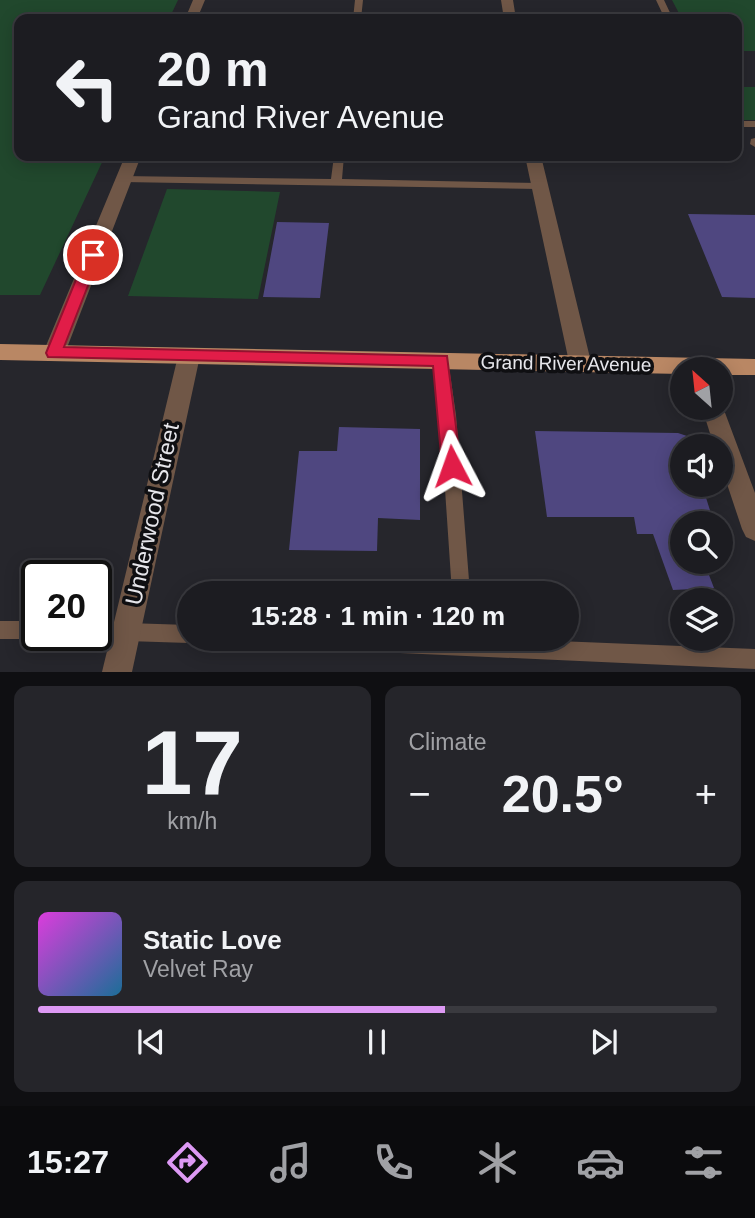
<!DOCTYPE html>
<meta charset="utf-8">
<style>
:root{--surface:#1c1c21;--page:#25252a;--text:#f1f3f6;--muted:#a0a1a5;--line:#3a3a3f;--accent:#dd99f4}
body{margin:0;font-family:Arial,sans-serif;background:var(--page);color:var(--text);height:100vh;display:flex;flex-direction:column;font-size:26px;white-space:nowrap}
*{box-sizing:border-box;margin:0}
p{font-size:23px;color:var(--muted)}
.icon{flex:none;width:38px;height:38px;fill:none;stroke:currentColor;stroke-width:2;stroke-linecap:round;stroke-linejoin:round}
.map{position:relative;height:672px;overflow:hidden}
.panel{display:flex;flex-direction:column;gap:14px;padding:14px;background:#0f0f12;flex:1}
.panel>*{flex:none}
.guide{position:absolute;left:14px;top:14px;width:728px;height:147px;border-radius:14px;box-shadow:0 4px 18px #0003,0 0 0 2px var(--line);background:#1c1c21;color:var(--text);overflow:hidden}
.needle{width:46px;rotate:333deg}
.buttons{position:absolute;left:670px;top:357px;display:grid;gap:14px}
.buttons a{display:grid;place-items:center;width:63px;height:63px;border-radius:50%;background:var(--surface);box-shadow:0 4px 18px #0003,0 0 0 2px var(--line);font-size:35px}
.speed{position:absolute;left:21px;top:560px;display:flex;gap:14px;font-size:35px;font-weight:700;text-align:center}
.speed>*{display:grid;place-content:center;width:91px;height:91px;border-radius:50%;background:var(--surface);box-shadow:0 4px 18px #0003,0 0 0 2px var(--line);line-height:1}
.speed .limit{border:4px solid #111;border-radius:10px;background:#fff;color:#111}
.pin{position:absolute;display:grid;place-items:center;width:60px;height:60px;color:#fff;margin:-30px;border:4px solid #fff;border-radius:50%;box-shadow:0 2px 7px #0007}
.me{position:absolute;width:77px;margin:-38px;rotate:356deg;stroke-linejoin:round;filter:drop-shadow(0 0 5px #0008)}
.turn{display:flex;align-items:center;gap:24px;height:147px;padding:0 28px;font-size:32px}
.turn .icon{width:91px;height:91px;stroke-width:2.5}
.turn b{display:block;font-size:49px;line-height:60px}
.big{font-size:52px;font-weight:700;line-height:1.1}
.panel .tile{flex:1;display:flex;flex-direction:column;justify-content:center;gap:10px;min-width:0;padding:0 24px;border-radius:14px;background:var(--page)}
.panel .dial{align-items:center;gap:0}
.dial b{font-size:91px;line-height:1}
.song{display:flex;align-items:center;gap:21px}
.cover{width:84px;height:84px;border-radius:10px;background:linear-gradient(135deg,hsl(300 70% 55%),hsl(200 70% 35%))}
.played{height:7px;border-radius:4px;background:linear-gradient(90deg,var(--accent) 60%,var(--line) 60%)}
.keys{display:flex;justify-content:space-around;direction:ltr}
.heat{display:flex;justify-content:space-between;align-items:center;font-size:38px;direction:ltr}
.panel .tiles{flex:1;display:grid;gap:14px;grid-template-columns:1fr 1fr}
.tile:last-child{grid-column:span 2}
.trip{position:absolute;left:177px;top:581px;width:402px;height:70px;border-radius:35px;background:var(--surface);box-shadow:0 4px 18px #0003,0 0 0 2px var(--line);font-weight:700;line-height:70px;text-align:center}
.tabs{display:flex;height:112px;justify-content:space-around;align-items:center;background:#0b0b0d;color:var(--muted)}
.tabs .icon{width:49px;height:49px}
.tabs .on{color:var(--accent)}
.tabs b{font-size:32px;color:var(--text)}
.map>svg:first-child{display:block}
.green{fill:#21482d}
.building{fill:#4f4780}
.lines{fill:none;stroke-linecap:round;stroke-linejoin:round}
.lane{fill:#705747;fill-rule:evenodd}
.street{fill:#705747;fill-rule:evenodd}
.primary{fill:#b98764;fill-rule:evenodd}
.route{fill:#e11d48;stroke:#92132f;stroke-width:2}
.labels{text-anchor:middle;stroke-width:7;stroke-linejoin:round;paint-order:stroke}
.street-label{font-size:19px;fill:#e6e6eb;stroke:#0f0f12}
.near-street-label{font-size:23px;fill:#e6e6eb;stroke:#0f0f12}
</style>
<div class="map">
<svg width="755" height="672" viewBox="0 0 755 672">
<rect width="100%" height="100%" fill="#26262c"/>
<!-- green -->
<path class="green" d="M0 0H178L169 19H19V156H105L40 295H0Z
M672 0H755V51H737V19H682Z
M737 87H755V120H737Z
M167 189 280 192 258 299 128 296Z"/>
<!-- building -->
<path class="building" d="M688 214 755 215V298L722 297Z
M277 222 329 223 320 298 263 297Z
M339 427 420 429V520L378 518 377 551 289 550 299 451H337Z
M535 431 678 433 687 436 690 446H682V485H702L714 523H682V562H704L714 588 673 590 653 534H637L634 517H547Z"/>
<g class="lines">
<!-- lane -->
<path class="lane" d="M355 0H363L361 19H353Z
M656 0H664L673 19H665Z
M737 121H755V127H737Z
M755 138V147L750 144 751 139Z
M334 156H344L342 179 538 183 544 186 538 189 123 182 117 179 123 176 331 179Z
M441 355 446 356 448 360 456 415 470 593H452L440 415 434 360 436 356Z
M0 621H37V635H44L37 639H0Z
M96 622 189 625V639H196L189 643 96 640 88 635H96Z
M280 639H507L755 649V669L290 648 283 646Z"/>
<!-- street -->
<path class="street" d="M193 0H205L197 19H185Z
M501 0H513L516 19H504Z
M125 156H141L65 353 62 359 54 361 46 359 43 353Z
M525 156H541L591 362 588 368 580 370 572 368 569 362Z
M189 348 197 350 200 356 132 672H102L178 356 181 350Z
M721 402 755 493V541L746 537 742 529 721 466V446H714L702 408H721Z"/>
<!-- primary -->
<path class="primary" d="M0 344 755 359V375H721V369H682V374L0 360Z"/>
</g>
<!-- route -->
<path class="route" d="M93 250 100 255 64 347 447 356 461 466 458 471 452 474 445 471 442 466 433 366 48 357 46 353 86 255Z"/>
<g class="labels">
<!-- street labels -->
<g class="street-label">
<text transform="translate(566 363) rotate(1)" y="7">Grand River Avenue</text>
</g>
<!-- near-street labels -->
<g class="near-street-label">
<text transform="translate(152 514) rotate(-78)" y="8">Underwood Street</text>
</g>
</g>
</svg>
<div class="buttons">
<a><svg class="needle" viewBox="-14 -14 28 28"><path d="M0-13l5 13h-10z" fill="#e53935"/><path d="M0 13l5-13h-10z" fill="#a0a1a5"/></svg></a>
<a><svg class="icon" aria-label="sound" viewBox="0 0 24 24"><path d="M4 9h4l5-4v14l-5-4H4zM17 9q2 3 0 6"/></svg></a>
<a><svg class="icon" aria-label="search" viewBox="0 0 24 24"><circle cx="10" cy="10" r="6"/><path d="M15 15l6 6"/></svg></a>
<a><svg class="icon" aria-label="layers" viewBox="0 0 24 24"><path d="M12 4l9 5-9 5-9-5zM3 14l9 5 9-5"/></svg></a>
</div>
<div class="speed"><div class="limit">20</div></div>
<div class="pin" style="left:93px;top:255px;background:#d93025"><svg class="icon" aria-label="arrive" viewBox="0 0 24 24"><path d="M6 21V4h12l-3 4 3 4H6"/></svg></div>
<svg class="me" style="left:452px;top:466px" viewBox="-20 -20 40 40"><path d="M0-17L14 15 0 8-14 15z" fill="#e11d48" stroke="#fff" stroke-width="4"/></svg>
<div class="trip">15:28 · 1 min · 120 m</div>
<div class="guide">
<div class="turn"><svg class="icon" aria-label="left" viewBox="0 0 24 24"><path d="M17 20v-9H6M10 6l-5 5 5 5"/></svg><div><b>20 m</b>Grand River Avenue</div></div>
</div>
</div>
<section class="panel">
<div class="tiles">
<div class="tile dial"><b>17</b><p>km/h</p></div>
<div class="tile"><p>Climate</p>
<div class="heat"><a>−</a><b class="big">20.5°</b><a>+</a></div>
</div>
<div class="tile">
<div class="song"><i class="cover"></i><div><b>Static Love</b><p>Velvet Ray</p></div></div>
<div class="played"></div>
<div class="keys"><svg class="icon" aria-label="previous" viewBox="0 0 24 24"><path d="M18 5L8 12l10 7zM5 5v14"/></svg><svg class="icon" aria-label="pause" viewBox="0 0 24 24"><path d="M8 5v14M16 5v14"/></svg><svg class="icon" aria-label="next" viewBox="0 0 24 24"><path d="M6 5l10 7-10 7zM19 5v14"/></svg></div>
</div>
</div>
</section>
<nav class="tabs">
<b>15:27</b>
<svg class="icon on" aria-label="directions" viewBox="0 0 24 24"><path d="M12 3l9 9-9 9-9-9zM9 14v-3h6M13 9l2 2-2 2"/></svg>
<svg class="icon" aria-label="music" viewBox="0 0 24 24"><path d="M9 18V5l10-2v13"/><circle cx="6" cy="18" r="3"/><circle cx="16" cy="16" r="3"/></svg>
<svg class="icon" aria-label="phone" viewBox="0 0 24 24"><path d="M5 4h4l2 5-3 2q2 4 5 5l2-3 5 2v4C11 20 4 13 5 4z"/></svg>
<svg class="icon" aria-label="climate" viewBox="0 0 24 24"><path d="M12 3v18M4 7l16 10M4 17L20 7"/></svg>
<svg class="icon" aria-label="car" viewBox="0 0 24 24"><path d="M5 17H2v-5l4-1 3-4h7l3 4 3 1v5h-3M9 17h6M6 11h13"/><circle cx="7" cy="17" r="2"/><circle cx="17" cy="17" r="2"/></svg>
<svg class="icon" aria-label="filters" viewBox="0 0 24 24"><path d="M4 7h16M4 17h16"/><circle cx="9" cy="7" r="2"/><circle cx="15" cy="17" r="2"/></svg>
</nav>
